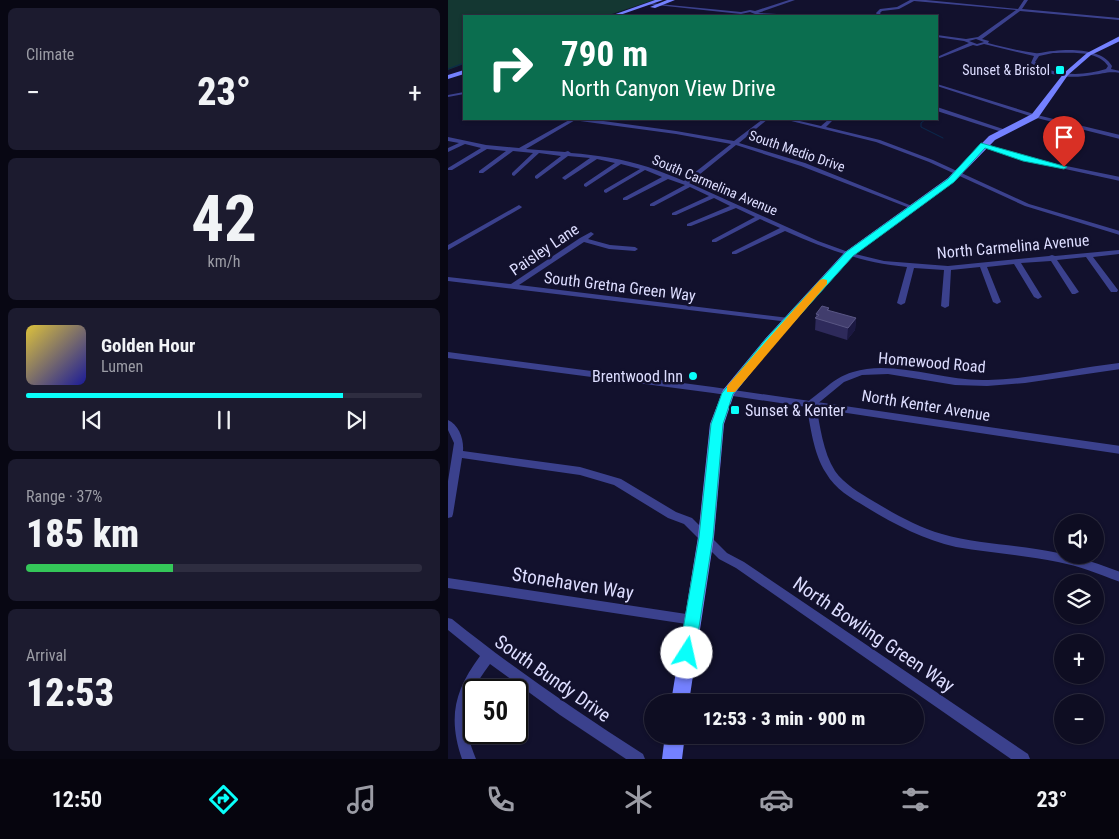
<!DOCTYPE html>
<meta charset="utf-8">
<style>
:root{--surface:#0e0d22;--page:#1c1b2f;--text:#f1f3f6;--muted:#9b9ca5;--line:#2e2d40;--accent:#09fffa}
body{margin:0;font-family:"Roboto Condensed",sans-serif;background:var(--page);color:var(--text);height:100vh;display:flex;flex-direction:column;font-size:19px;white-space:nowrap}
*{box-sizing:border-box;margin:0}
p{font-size:16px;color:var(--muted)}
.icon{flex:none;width:28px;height:28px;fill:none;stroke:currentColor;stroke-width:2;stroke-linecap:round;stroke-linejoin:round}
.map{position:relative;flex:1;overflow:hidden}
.panel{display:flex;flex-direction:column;gap:8px;padding:8px;background:#080713;width:448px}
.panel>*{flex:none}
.guide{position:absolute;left:15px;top:15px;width:475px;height:105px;border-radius:0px;box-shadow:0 1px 4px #0004,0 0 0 1px var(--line);background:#0b6e4f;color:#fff;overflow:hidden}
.fabs{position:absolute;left:606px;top:514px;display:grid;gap:10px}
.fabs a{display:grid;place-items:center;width:50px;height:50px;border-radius:50%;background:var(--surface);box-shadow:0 1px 4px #0004,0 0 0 1px var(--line);font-size:25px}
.speed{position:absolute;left:15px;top:679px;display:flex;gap:10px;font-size:25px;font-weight:700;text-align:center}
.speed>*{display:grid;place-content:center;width:65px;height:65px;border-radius:50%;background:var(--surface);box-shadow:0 1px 4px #0004,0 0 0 1px var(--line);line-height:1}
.speed .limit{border:2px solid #111;border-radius:8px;background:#fff;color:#111}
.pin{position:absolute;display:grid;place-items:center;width:42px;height:42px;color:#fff;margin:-51px -21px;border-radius:50% 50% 50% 0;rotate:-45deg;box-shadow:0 0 5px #0007}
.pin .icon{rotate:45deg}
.me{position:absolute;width:55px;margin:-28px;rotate:10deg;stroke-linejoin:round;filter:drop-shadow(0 0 4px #0008)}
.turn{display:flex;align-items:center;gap:18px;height:105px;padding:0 15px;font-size:22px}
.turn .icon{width:65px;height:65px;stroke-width:2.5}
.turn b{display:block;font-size:35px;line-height:42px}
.big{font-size:38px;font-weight:800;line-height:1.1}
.panel .widget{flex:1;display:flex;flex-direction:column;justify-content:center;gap:8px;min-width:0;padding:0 18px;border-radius:8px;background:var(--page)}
.panel .dial{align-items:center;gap:0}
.dial b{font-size:65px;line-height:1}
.song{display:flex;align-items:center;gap:15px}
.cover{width:60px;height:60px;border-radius:8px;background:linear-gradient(135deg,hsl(50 70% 55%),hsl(240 70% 35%))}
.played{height:5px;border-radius:2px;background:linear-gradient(90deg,var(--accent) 80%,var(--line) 80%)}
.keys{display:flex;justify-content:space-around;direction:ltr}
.heat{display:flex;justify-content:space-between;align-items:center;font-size:28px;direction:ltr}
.charge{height:8px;border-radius:4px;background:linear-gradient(90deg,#34c759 37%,var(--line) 0)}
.trip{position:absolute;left:196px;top:694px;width:280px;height:50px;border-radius:25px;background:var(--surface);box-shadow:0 1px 4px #0004,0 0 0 1px var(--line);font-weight:800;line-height:50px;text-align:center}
.tab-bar{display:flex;height:80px;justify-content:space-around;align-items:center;background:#06050e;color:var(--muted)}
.tab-bar .icon{width:35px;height:35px}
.tab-bar .active{color:var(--accent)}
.tab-bar b{font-size:22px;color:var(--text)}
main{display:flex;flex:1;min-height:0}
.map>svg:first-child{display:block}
.green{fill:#143732}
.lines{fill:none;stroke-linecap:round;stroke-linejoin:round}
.stream{stroke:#0a2a4e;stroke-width:1}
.minor{fill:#3b418d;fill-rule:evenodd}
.tertiary{fill:#3b418d;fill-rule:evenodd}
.secondary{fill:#7481ff;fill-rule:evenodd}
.wall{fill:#2e2a5b}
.shaded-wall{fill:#1b1841}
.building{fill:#413d6d;stroke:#595684}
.route{fill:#09fffa;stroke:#06a6a2}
.slow{fill:#f59e0b}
.poi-dot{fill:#09fffa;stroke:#12112d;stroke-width:2}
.labels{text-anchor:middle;stroke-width:5;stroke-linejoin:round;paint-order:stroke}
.far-poi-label{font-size:14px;fill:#ddf;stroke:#12112d;text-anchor:end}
.far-street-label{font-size:14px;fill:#ddf;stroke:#12112d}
.street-label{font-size:16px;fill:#ddf;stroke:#12112d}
.poi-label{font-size:16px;fill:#ddf;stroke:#12112d;text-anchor:end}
.near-street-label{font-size:19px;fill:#ddf;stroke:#12112d}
</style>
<main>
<section class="panel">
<div class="widget"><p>Climate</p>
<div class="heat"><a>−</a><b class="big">23°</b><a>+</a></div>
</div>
<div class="widget dial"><b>42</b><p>km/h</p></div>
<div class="widget">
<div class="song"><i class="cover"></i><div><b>Golden Hour</b><p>Lumen</p></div></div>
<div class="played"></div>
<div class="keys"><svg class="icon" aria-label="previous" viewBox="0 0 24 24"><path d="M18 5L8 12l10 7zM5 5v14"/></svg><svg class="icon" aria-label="pause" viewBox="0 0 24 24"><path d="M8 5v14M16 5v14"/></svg><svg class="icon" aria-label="next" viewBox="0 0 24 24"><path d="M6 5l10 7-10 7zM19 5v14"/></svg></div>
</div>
<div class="widget"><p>Range · 37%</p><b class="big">185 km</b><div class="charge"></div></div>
<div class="widget"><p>Arrival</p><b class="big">12:53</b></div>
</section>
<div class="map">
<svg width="672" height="759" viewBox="0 0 672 759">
<rect width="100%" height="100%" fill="#12112d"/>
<!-- green -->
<path class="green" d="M0 0H206L158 16H16V64L0 70Z"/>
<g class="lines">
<!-- stream -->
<path class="stream" d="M0 69 16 63
M478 119 473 123V127L495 138"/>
<!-- minor -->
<path class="minor" d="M341 0H347L310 13 369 16H302L307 14 302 12 293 14 199 4 201 3 293 12 302 10 307 11Z
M462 0H478L570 9 576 0H580L574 9 672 18V20L572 11 534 39 541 41 540 43C555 47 571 51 587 53 593 54 599 51 606 51 624 49 654 49 664 66L663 69 672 71V73C659 71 656 74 644 75 623 79 600 77 583 63L586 56 536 44 529 46 525 45 489 59V57L521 43 516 41 489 37V35L518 39 530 37 568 10 466 1 451 9 434 11 432 13 434 16H430L428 13 432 9 449 7ZM528 39 536 42 529 44 521 41ZM605 53C621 53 650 50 660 66L658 69C636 76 607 77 587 62L591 56Z
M666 0H672V1Z
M489 84 589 115 672 135V139L585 117 489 86Z
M16 92V94L0 97V95Z
M489 107 558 130 559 131 554 132 489 111Z
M123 119H129L78 149 117 152 120 151 123 153C149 155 175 159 200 167 212 171 224 176 236 181L283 144 228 134 132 121 129 119H141L228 131 286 141 315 119H320L291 143 357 163 469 208 464 209 353 166 288 145 241 183 370 241 403 253 436 261 500 266 601 256 604 255 607 256 672 250V254L645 257 670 290 669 292H663L638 257 609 260 631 292 627 294H624L603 261 573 263 594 297 590 299 586 297 566 264 539 267 553 302 549 304 545 302 532 267 503 270 501 306 497 308 493 306 496 270 466 268 457 303 453 305 449 303 459 267C415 263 378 249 337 231L288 254H284V252L332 228 312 219 268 242H264V240L307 217 288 208 243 226H239V224L282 206 266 198 228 215H224V213L261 196 242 187 206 206H202V204L237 185 220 179 179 200H175V198L214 177 197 170 158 193 156 192V190L192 169 173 164 138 187 136 186V184L167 163 149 159 117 180 114 178 115 177 142 158 120 156 89 179 87 178V176L113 156 91 153 66 176 64 175V173L85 153 65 151 35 173H31V171L58 151 39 149 4 170H0V168L33 148 17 144 0 152V148L11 143 0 141V137L38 145 71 148Z
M335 119H343L373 126 381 119H386L378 127 432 140 485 160 581 204 672 231V235L577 206 481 162 428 142Z
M534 144H538L579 158 672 177V181L576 160 534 146Z
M71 205 74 207 73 208 0 250V245Z
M143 232 146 234 140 239 162 245 187 247 190 249 187 251 161 249 136 242 71 285 341 318 345 320 341 322 0 281V277L63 284 132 238Z
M672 363V369L577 383 539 386 507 385 440 374 414 375 396 382 368 405C372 426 375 452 387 471 396 484 412 493 425 501 447 514 469 527 494 534 524 543 557 544 588 549 617 553 644 561 672 572V582C651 574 631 566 610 562 576 555 542 553 508 547 476 540 446 524 418 507 403 498 387 489 378 473 365 453 363 427 358 404 363 398 370 394 376 389 384 382 394 375 405 372 445 359 497 382 540 380 584 379 628 368 672 363Z
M0 420C11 425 16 439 15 451L132 467 173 479 228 512 244 518 279 553 296 562 580 754 582 759H563L288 568 271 559 236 524 220 518 166 485 132 475 14 458 5 514 4 517 0 518V481L6 443 0 430Z
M0 578 245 615 249 616 251 620 249 624 245 625 0 588Z
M0 618 4 619C65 668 129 712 195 754L197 759H178L112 715 42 664C16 699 11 718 28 759H14C0 718 6 691 32 656L0 630Z"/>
<!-- tertiary -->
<path class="tertiary" d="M0 352 265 387 672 446V454L265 393 0 358Z"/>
<!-- secondary -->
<path class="secondary" d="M207 0H215L169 16H162Z
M219 0H227L207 8 202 7Z
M672 36V41L643 55 620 75 590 118 547 140 506 182 405 256 325 345 286 394 276 424 266 537 241 702H223L250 537 262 424 275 390 317 339 397 252 500 178 541 136 584 114 616 73 639 53Z
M16 70V74L0 79V75Z
M217 735H237L234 759H214Z"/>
</g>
<!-- wall -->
<path class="wall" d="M381 308V311L408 318 407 330 399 340 367 330 368 314Z"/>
<!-- shaded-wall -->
<path class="shaded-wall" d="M408 318 407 330 399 340 400 328Z"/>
<!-- building -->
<path class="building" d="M374 306 381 308 379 310 408 318 400 328 367 318 371 315 368 314Z"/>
<!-- route -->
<path class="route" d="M533 143 619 167 616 169 575 161 537 148 506 182 405 256 325 345 285 394 275 424 265 537 247 653 245 658 239 660 233 658 231 653 251 537 263 424 274 393 317 340 398 252 500 179Z"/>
<!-- slow -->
<path class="slow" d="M375 279 379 280V284L287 392H279V386L372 280Z"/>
<!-- markers -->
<g class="poi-dot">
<rect x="607" y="65" width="10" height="10" rx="2.5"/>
<circle cx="245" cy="376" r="5"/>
<rect x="282" y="405" width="10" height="10" rx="2.5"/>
</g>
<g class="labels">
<!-- far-poi labels -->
<g class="far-poi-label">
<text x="602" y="75">Sunset &amp; Bristol</text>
</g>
<!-- far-street labels -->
<g class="far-street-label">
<text transform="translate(349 151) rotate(19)" y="5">South Medio Drive</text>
<text transform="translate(267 185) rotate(23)" y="5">South Carmelina Avenue</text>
</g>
<!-- street labels -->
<g class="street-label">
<text transform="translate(565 246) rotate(-5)" y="6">North Carmelina Avenue</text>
<text transform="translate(96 249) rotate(-34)" y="6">Paisley Lane</text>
<text transform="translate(172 286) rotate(7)" y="6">South Gretna Green Way</text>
<text transform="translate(484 362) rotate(5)" y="6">Homewood Road</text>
<text transform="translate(478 405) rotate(9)" y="6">North Kenter Avenue</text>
</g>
<!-- poi labels -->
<g class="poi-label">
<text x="235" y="382">Brentwood Inn</text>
<text x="297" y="416" text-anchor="start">Sunset &amp; Kenter</text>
</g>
<!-- near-street labels -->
<g class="near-street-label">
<text transform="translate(125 583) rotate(9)" y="7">Stonehaven Way</text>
<text transform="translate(426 634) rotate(34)" y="7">North Bowling Green Way</text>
<text transform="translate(105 678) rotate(35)" y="7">South Bundy Drive</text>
</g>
</g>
</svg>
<div class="fabs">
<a><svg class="icon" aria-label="sound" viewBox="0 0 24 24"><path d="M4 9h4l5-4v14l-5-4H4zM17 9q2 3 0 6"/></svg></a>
<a><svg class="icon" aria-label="layers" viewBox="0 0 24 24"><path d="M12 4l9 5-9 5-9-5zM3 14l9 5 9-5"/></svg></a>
<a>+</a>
<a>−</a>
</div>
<div class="speed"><div class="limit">50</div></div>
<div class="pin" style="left:616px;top:167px;background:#d93025"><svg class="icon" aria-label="arrive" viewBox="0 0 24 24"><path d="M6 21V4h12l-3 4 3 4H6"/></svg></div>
<svg class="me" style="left:239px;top:653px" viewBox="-20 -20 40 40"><circle r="19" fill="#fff"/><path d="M0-13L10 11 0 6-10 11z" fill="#09fffa"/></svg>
<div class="trip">12:53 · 3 min · 900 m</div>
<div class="guide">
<div class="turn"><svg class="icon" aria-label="right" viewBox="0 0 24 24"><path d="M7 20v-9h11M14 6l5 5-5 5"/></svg><div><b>790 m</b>North Canyon View Drive</div></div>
</div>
</div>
</main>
<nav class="tab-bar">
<b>12:50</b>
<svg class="icon active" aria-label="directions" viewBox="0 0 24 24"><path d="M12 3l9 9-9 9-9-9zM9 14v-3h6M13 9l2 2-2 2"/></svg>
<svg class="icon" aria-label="music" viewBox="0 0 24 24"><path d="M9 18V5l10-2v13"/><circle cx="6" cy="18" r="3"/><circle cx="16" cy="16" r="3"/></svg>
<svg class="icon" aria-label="phone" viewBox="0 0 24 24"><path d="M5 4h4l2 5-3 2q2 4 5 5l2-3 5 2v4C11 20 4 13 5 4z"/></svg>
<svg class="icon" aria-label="climate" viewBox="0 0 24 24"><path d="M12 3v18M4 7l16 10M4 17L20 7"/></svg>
<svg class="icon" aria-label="car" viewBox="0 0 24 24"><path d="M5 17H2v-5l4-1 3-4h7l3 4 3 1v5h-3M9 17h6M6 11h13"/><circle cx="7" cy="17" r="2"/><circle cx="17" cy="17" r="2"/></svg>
<svg class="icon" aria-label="filters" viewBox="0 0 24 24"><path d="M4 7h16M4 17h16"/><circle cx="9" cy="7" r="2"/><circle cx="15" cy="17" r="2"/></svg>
<b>23°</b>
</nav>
